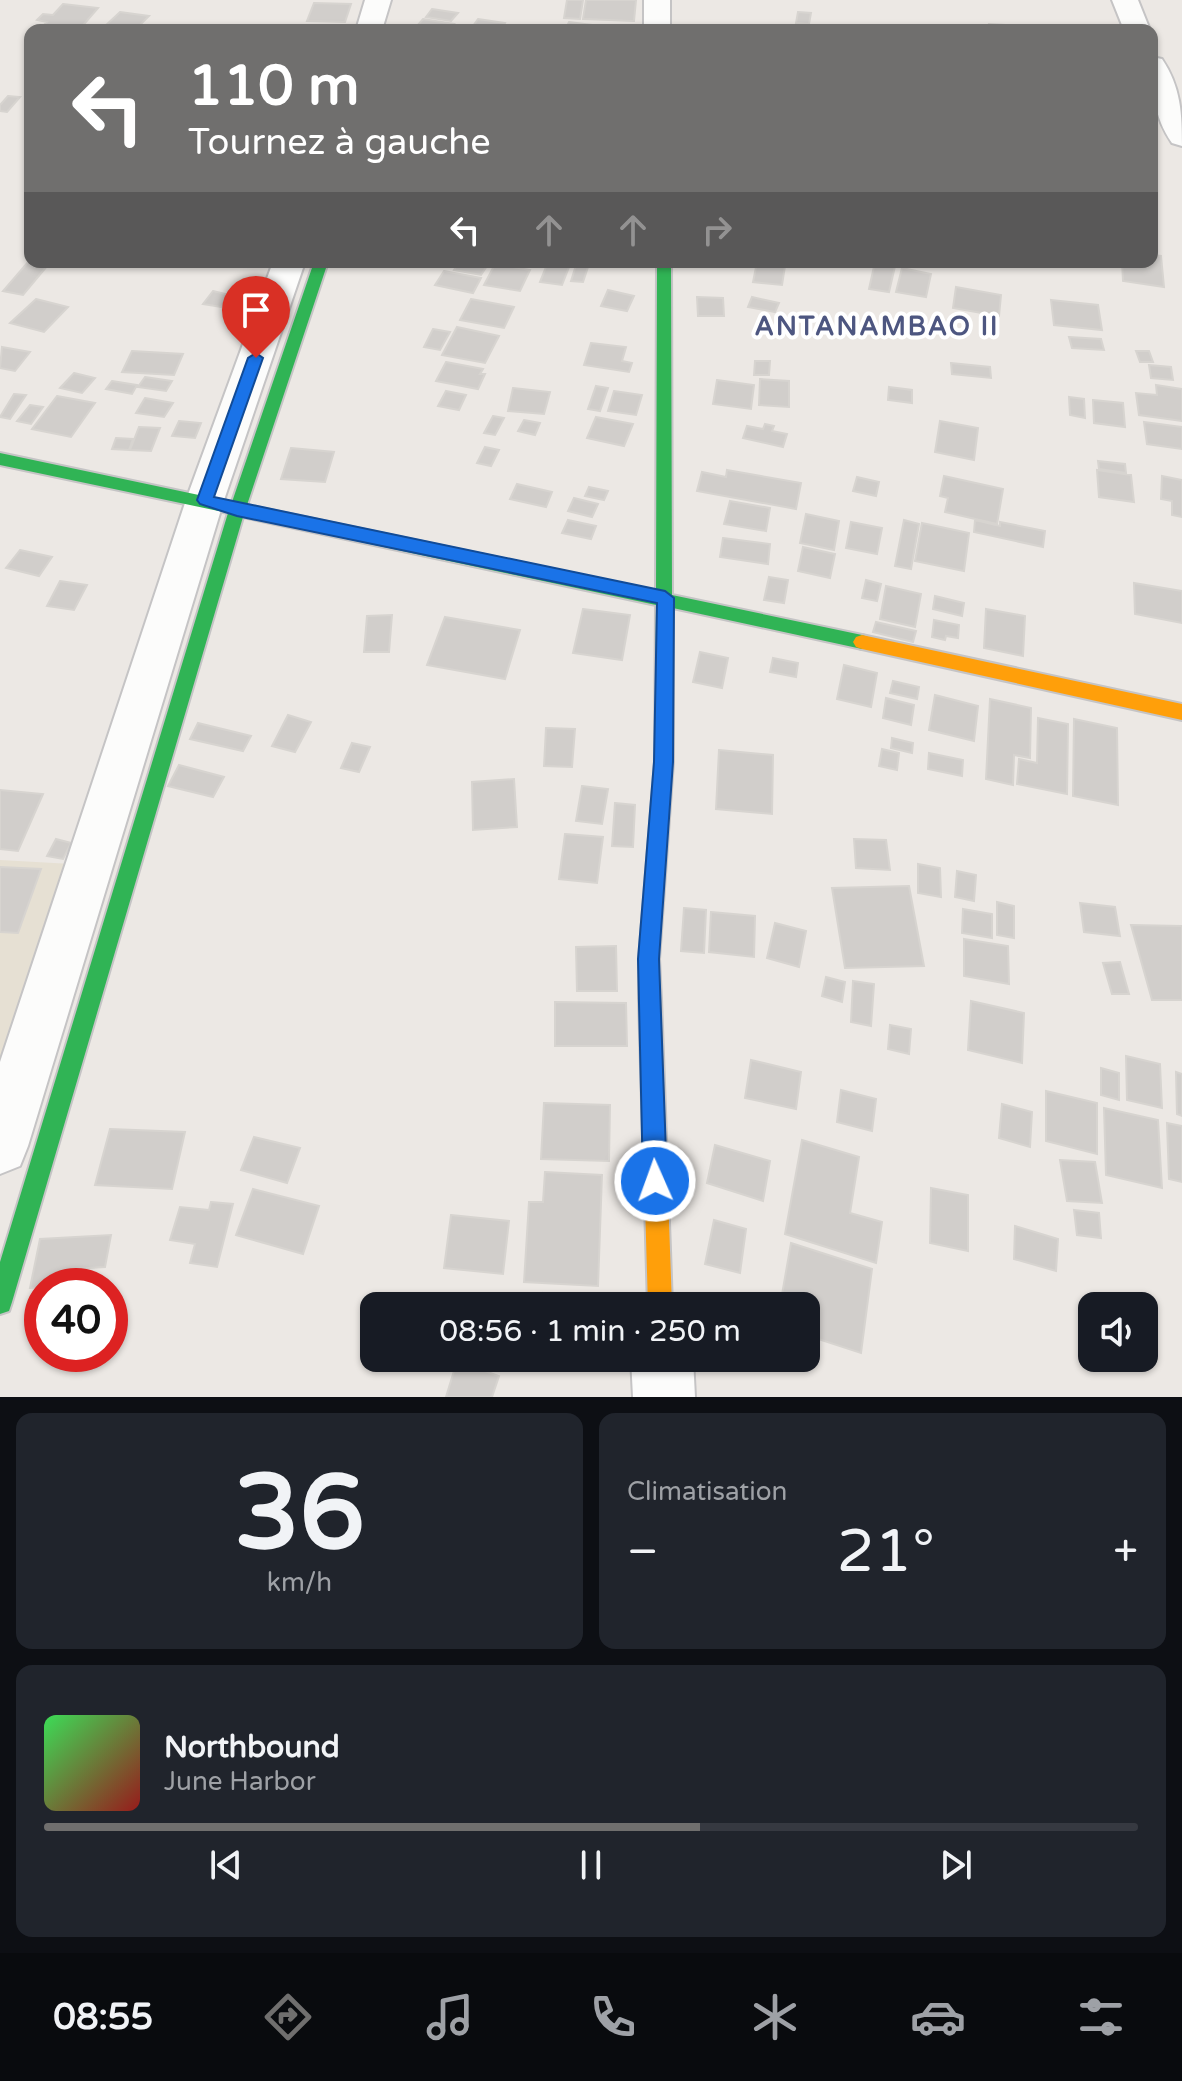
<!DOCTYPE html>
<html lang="fr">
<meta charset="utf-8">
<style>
:root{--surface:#171b24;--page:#20242c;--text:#f1f3f6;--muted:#9ea1a6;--line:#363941;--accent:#706f6e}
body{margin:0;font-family:"Varela Round",sans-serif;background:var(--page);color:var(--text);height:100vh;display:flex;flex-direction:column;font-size:30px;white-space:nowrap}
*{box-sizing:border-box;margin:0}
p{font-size:26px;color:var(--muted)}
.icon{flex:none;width:44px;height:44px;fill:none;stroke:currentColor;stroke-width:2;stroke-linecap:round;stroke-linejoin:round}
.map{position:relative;height:1397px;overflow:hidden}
.sheet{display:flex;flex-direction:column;gap:16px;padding:16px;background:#0d0f14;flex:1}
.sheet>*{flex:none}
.top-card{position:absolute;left:24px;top:24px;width:1134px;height:244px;border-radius:16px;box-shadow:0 2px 6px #0004;background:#706f6e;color:#fff;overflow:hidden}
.tools{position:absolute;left:1078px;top:1292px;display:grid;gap:16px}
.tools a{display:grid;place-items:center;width:80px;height:80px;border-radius:16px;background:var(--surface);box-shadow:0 2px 6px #0004;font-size:40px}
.speed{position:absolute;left:24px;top:1268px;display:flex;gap:16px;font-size:40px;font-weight:700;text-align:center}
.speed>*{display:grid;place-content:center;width:104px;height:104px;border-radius:50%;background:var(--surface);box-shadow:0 2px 6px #0004;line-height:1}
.speed .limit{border:12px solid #d22;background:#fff;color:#111}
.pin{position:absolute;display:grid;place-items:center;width:68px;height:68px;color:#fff;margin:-82px -34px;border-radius:50% 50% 50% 0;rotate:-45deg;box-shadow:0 0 8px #0007}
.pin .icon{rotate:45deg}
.me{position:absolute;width:88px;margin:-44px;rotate:358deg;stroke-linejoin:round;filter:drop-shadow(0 0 6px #0008)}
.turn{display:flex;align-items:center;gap:28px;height:168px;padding:0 32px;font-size:36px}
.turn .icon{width:104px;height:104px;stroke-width:2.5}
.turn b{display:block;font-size:56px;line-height:68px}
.lanes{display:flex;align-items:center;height:76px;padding:0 32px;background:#0003;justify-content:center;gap:40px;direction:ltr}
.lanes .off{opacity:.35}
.big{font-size:60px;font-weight:600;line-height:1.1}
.sheet .tile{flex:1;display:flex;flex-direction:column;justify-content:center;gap:12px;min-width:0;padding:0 28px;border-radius:16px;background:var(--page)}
.sheet .dial{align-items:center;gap:0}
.dial b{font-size:104px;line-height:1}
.song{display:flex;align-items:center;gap:24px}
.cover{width:96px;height:96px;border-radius:12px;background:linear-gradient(135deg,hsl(130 70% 55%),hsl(0 70% 35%))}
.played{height:8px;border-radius:4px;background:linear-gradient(90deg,var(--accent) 60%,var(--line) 60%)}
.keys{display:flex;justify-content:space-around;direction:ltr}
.heat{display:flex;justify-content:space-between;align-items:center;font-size:44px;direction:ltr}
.sheet .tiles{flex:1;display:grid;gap:16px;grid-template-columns:1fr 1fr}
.tile:last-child{grid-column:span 2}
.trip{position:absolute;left:360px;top:1292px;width:460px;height:80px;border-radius:16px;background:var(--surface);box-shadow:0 2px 6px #0004;font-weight:600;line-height:80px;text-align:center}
.dock{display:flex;height:128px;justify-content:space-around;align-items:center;background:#090b0e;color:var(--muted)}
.dock .icon{width:56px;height:56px}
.dock .on{color:var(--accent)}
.dock b{font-size:36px;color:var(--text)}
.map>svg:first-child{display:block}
.education{fill:#e6e0d3}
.building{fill:#d1cecb;stroke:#d7d4d0;stroke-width:2}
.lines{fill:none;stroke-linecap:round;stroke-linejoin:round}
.street-casing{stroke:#c5c4c5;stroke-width:4}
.fast-casing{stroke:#c5c4c5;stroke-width:4}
.slow-casing{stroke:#c5c4c5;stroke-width:4}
.street{fill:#fcfcfb;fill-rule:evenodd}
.fast{fill:#30b455;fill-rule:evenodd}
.slow{fill:#ff9f0a;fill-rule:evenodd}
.route{fill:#1a73e8;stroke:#114b97;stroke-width:2}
.labels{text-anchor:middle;stroke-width:8;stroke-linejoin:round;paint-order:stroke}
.far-district-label{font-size:26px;font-weight:bold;letter-spacing:2px;fill:#4d5680;stroke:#fff}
</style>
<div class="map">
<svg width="1182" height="1397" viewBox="0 0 1182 1397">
<rect width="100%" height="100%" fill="#ece8e4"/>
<!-- education -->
<path class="education" d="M0 860 72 864 0 1074Z"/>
<!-- building -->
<path class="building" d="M567 0H583L580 19 564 18Z
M586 0H636L634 21 583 19Z
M314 3 351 4 345 22 307 21Z
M63 4 98 8 79 30H39L47 22 37 20 43 14 53 15Z
M432 9 458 13 451 21 426 17Z
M120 12 149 16 135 30 106 25Z
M798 12 811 13 809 24 796 23Z
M423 19 454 24 449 30 417 26Z
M478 19 505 23 501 30 473 26Z
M569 22 593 25 591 30H565Z
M989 24 1024 26V30H990Z
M8 96 20 97 7 112 0 111V105Z
M1152 255 1161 256 1164 287 1123 281 1122 262H1152Z
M28 262 48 265 23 295 3 291Z
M459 262H466L487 266 481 275 454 270Z
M548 262H571L562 285 540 282Z
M577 262 589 264 583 282 571 281Z
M757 262 785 266 782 285 753 282Z
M875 262H896L889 292 869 289Z
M495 264 530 270 520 291 484 285Z
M902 268 931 274 926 297 896 292Z
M444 271 481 278 473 293 435 285Z
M956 287 1001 295 999 316 953 308Z
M608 290 634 296 627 311 601 306Z
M213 291 230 295 221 307 203 304Z
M697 297 723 298 724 316H698Z
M752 297 779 303 775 312 748 307Z
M36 299 68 307 44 332 10 323Z
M471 299 514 307 504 328 460 320Z
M1051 300 1098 305 1102 330 1054 325Z
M457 327 499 336 485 363 442 355Z
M433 329 450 332 440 350 424 347Z
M1069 337 1101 339 1104 350 1072 348Z
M591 343 626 347 622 361 632 363 629 372 584 365Z
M2 347 30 352 15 371 0 368Z
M132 351 183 354 174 375 122 372Z
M1136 351H1149L1153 362H1140Z
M755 361H770L769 375H754Z
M446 362 483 369 480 374H485L478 389 436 381Z
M951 363 990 367 991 378 952 374Z
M1149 365 1171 367 1173 380 1151 378Z
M74 373 95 378 82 393 60 388Z
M145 377 172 381 166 391 138 387Z
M760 379 789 381V407L759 405Z
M717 380 754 385 751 409 713 404Z
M112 381 137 385 132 394 106 389Z
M1156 385 1182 389V421L1139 415 1136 393 1157 395Z
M596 386 608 388 600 411 588 409Z
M889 387 912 390V403L888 400Z
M513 388 550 392 544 414 508 411Z
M446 391 466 395 459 410 438 406Z
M614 391 642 395 636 415 608 411Z
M14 394 26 395 10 419 0 417Z
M57 396 95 403 71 437 32 429Z
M1069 397 1084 399 1085 418 1070 415Z
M145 398 173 403 164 417 136 413Z
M1093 400 1123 403 1125 427 1094 423Z
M30 405 43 407 31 424 17 421Z
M493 416 504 418 495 435 484 433Z
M596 417 633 424 624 446 587 438Z
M524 420 540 423 535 435 518 431Z
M179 421 201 423 195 438 172 436Z
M940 421 978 428 974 460 935 452Z
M1144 422 1182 427V449L1147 444Z
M765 424 774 426 772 431 787 434 783 447 743 438 747 426 763 429Z
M139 427 160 428 151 451 130 450Z
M116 438 133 439 129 450 112 449Z
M485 447 499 450 491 466 477 463Z
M291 448 334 452 325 482 281 479Z
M1098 461 1125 464 1126 473 1099 469Z
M727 470 801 483 796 509 697 491 702 472 726 477Z
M1097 470 1131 475 1134 502 1099 497Z
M944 476 1003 489 997 524 945 512 948 498 940 496Z
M1162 476 1182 480V517L1172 515V501L1161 499Z
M857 477 879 482 876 496 853 491Z
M517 484 552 492 546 507 510 499Z
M589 487 608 491 604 500 585 496Z
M574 498 598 504 592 517 568 511Z
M730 501 770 508 766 531 724 524Z
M806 514 839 521 834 550 800 543Z
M568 520 596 526 591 539 562 533Z
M904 520 919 524 911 569 895 566Z
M975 520 1000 526V522L1045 531 1043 547 974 532Z
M851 522 882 528 877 554 846 548Z
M922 523 969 533 964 571 915 561Z
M723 538 770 544 768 564 720 557Z
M803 547 835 554 830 578 798 571Z
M20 550 52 557 39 576 6 568Z
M769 577 788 580 784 603 764 600Z
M866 580 881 584 877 601 862 598Z
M60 581 87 585 74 610 47 606Z
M1134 583 1182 591V623L1135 614Z
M886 586 921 594 915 627 880 619Z
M935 596 964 603 962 616 933 609Z
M583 609 630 615 622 660 573 653Z
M986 609 1025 616 1023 656 984 648Z
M392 615 389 652H364L367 616Z
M445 617 520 630 505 679 427 665Z
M934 620 959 625 958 638 946 636 945 640 932 637Z
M876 622 916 631 913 642 873 632Z
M700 652 728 658 722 688 693 682Z
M773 658 798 663 796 677 770 672Z
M844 665 877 673 871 707 837 699Z
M893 681 919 687 917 699 890 693Z
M935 695 978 706 974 741 929 730Z
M886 698 914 705 911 725 883 718Z
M990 699 1031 708 1030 758 1014 755 1013 785 986 779Z
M288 715 311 722 295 752 272 746Z
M1038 718 1068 724 1067 794 1017 784 1019 759 1037 763Z
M1074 719 1117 728 1118 805 1073 796Z
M198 723 251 736 243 751 190 739Z
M546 728 575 729 572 767 544 766Z
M892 738 913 743 912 753 891 748Z
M352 743 370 747 359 772 341 768Z
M882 749 899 753 897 770 879 766Z
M719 750 773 755 772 814 716 809Z
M929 753 963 760 962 776 928 769Z
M179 765 224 777 213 797 168 786Z
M514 779 517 827 473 830 472 782Z
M582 786 608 789 602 824 576 821Z
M0 790 43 794 18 851 0 849Z
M615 803 635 805 633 847 612 846Z
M565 834 603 837 597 883 559 879Z
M56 839 71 843 63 859 47 856Z
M854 839 886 840 890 870 856 868Z
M918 864 940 868 941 897 918 893Z
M0 867 41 869 18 933 0 932Z
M957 871 976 875 974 901 955 897Z
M909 886 924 966 845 968 832 888Z
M997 902 1014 906V938L997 935Z
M1080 903 1115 907 1120 936 1084 932Z
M684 908 706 910 704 953 681 951Z
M963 909 992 914V938L962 933Z
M711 912 755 916 754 957 709 952Z
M775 923 806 931 799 967 767 958Z
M1131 925 1182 926V1000H1152Z
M964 939 1008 946 1009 984 964 976Z
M616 946 617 991H577L576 947Z
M1120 962 1129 994H1112L1103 963Z
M826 977 845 982 842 1002 822 996Z
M853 981 874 984 871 1026 851 1022Z
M971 1001 1024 1013 1022 1063 968 1050Z
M555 1002 626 1003 627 1046H555Z
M890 1025 911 1029 909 1054 888 1049Z
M1126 1056 1160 1064 1162 1108 1127 1100Z
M751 1060 801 1072 796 1109 745 1098Z
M1101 1068 1119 1073V1100L1101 1095Z
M1176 1072 1182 1074V1116L1177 1114Z
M841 1090 876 1099 872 1131 837 1122Z
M1046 1091 1097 1103V1154L1046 1141Z
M544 1103 610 1105 609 1161 541 1159Z
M1002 1104 1032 1112 1030 1147 999 1138Z
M1104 1108 1158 1120 1162 1188 1106 1175Z
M1167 1123 1182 1126V1182L1169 1179Z
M110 1129 185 1132 172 1189 95 1185Z
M254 1137 300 1148 287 1183 241 1170Z
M802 1140 859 1157 850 1213 882 1222 876 1263 785 1234Z
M715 1145 770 1161 763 1201 707 1183Z
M1060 1160 1095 1162 1102 1203 1067 1201Z
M545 1172 602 1175 598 1286 524 1282 529 1202H543Z
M931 1188 968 1195V1251L930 1243Z
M253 1189 319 1206 303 1254 236 1235Z
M211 1202 233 1204 217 1267 190 1263 195 1244 170 1240 180 1207 209 1210Z
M1074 1210 1099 1213 1101 1238 1077 1235Z
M451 1215 509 1221 503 1274 444 1268Z
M714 1220 746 1229 740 1273 705 1264Z
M1015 1226 1058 1239 1056 1271 1014 1259Z
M111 1235 105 1267 70 1269 67 1286 30 1288 40 1239Z
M791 1243 872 1269 861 1353 806 1335V1306H780Z
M543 1293 595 1305 594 1306H540Z
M457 1361 499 1376 492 1397H446Z"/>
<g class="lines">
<!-- street casing -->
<g class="street-casing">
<path id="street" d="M365 0H391L382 30H356Z
M644 0H670V30H644Z
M1112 0H1138L1150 30H1124Z
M1152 57 1162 59C1181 87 1182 114 1182 146L1172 143C1153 116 1152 88 1152 57Z
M273 262H305L224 500 28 1146 20 1166 0 1174V1062L186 500Z
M631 1358H693L695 1397H633Z"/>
</g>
<!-- fast casing -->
<g class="fast-casing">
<path id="fast" d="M314 262H328L247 505 656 591 657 262H671L672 595 862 635 868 637 871 642 868 647 862 649 673 608V762L659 959 661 999 657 1006 650 1009 643 1006 639 999V959L655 762 656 605 243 517 12 1302 9 1311 0 1314V1262L228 513 0 465V453L232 502Z"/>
</g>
<!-- slow casing -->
<g class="slow-casing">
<path id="slow" d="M862 635 1182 704V720L862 649 856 647 853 642 856 637Z
M650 989 657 992 661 999 672 1306H648L639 999 643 992Z"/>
</g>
<!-- street -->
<use href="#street" class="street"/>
<!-- fast -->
<use href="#fast" class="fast"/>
<!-- slow -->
<use href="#slow" class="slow"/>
</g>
<!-- route -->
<path class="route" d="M256 353 263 358 214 497 665 591 674 598 673 762 659 959 667 1181 663 1189 655 1193 647 1189 643 1181 638 959 654 762 657 603 237 516 200 504 197 500 248 358Z"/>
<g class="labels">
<!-- far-district labels -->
<g class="far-district-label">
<text x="877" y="335">ANTANAMBAO II</text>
</g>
</g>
</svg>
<div class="tools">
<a><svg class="icon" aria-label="sound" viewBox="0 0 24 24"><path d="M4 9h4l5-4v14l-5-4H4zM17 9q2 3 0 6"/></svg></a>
</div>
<div class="speed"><div class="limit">40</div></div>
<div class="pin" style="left:256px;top:358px;background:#d93025"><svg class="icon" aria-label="arrive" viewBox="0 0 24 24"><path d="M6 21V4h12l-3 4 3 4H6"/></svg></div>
<svg class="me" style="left:655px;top:1181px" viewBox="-20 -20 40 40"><circle r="17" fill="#1a73e8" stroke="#fff" stroke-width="3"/><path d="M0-11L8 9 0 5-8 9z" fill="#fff"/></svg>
<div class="trip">08:56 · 1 min · 250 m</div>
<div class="top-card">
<div class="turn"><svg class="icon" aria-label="left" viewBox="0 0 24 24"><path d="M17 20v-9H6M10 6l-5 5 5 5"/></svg><div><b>110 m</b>Tournez à gauche</div></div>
<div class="lanes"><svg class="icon" aria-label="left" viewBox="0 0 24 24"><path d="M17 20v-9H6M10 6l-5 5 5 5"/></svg><svg class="icon off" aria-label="ahead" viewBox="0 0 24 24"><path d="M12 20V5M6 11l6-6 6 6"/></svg><svg class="icon off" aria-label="ahead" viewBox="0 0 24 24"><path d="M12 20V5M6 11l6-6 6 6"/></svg><svg class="icon off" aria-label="right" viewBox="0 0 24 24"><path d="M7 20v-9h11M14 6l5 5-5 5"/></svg></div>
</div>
</div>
<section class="sheet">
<div class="tiles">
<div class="tile dial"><b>36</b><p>km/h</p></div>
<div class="tile"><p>Climatisation</p>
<div class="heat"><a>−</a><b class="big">21°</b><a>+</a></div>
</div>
<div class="tile">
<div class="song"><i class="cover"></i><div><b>Northbound</b><p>June Harbor</p></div></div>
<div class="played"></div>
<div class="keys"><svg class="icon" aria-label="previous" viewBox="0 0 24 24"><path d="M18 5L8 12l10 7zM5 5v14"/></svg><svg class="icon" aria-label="pause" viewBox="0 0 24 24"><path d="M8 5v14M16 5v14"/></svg><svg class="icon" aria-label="next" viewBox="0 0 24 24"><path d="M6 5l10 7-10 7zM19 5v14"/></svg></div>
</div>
</div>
</section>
<nav class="dock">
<b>08:55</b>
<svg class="icon on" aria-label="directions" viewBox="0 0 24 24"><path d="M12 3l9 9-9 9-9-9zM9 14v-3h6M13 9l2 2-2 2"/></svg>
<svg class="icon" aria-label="music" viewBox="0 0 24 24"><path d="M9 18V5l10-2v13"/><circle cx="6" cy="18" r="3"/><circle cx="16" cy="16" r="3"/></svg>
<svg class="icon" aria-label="phone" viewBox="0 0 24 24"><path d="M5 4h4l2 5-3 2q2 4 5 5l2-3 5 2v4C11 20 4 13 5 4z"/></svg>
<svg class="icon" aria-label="climate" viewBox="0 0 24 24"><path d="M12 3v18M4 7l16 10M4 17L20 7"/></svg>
<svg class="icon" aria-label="car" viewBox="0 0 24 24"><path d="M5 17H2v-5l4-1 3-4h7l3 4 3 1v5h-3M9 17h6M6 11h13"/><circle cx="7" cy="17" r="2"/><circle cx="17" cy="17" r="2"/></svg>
<svg class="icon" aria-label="filters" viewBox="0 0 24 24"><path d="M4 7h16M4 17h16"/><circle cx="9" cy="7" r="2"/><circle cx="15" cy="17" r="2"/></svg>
</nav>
